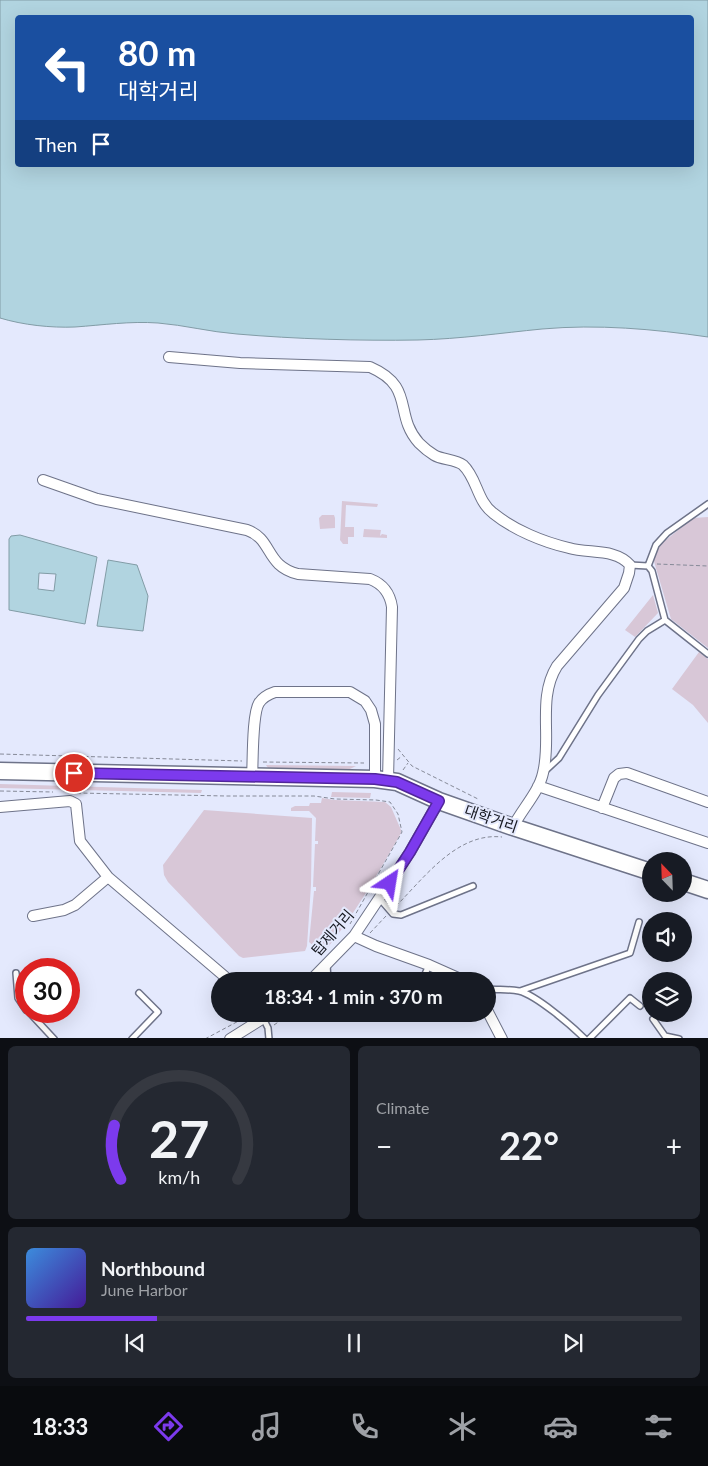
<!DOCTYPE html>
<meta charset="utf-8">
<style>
:root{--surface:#171b24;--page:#242831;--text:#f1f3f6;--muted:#9ea1a6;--line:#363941;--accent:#7c3aed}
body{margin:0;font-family:Lato,"Noto Sans KR",sans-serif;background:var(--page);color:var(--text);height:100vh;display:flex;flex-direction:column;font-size:19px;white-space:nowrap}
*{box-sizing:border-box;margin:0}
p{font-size:16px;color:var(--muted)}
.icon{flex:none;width:28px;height:28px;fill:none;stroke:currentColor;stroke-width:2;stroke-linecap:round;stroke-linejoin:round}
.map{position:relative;height:1038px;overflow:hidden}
.details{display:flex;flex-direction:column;gap:8px;padding:8px;background:#0d0f14;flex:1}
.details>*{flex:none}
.hud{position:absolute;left:15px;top:15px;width:679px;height:152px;border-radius:5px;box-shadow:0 5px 20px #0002;background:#1a4fa0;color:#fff;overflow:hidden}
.needle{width:32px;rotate:337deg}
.fabs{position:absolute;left:642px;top:852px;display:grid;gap:10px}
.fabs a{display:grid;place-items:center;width:50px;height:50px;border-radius:50%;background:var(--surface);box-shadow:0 5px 20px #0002;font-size:25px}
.speed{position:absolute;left:15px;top:958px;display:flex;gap:10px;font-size:25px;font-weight:700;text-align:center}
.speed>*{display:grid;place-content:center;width:65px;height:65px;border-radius:50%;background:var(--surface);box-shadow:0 5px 20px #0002;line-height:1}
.speed .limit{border:8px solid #d22;background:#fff;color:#111}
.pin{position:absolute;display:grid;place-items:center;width:42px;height:42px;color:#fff;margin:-21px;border:2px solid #fff;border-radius:50%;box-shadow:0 1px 5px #0007}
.me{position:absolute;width:55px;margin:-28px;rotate:33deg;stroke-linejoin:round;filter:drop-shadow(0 0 4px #0008)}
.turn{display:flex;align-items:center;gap:18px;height:105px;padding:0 20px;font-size:22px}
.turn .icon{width:65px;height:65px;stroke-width:2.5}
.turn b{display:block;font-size:35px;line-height:42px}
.then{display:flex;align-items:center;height:48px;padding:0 20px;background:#0003;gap:10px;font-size:19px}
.big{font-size:38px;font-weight:700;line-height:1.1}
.details .card{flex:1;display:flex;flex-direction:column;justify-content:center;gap:8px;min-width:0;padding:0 18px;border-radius:8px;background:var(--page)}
.details .dial{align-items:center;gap:0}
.dial svg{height:130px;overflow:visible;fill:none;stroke:var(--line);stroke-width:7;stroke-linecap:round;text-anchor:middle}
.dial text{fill:var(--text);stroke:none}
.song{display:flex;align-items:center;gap:15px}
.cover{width:60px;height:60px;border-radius:8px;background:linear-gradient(135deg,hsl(210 70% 55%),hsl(260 70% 35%))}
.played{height:5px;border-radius:2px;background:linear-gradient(90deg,var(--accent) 20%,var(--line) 20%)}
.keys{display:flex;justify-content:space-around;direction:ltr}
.heat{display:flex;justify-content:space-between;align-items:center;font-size:28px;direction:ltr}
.details .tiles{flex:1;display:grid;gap:8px;grid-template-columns:1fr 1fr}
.card:last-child{grid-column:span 2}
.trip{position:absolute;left:211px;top:972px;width:285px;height:50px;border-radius:25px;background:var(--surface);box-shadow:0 5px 20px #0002;font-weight:700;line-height:50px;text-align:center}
.dock{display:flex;height:80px;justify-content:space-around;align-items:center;background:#090b0e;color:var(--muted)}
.dock .icon{width:35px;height:35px}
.dock .current{color:var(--accent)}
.dock b{font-size:22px;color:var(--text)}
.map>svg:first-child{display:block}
.green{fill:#d8c7d7}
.water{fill:#b1d4e0;stroke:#829ca6;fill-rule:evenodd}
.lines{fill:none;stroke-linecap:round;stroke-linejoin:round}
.lane-casing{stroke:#6e7389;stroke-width:8}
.street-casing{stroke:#6e7389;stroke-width:12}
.primary-casing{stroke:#6e7389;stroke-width:19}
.path{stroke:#868a98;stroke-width:1;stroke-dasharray:4 2.5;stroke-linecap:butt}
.lane{stroke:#fff;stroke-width:5}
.street{stroke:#fff;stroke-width:10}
.primary{stroke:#fff;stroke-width:16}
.route-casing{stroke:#51269a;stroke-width:12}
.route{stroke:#7c3aed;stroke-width:9}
.labels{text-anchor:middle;stroke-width:4;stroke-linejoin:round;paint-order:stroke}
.street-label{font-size:15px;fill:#161820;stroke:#e4e9fd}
</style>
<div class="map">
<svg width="708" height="1039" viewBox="0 0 708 1039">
<rect width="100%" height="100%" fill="#e4e9fd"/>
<!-- green -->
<path class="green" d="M342 501 378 504 377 507 346 505 345 527H354V537H348V544H343L340 540Z
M322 515H334L335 518V528L320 529 319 518Z
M708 517V648L671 619 653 558 661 544 693 518Z
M364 529 381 530 380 536 382 534 387 535V538L363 537Z
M653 595 658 613 635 637 625 630Z
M699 652 708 659V723L693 705 672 689Z
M266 765 356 766 348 770 274 769 268 768Z
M0 784 202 790 201 793 0 788Z
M332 792 371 793 370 798 331 797Z
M322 798 335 800 385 802 391 807 401 830V833C377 875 354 916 324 952L317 949 309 942 314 891H316V887H313L315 844H318V841H315L316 818 309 811H291V808L295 806H309L310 803H321Z
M204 810 312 818 311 885 307 946 305 951 243 958 239 956 168 882 164 875 163 865Z"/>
<!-- water -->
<path class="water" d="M0 0H708V337C653 329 598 324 542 329 501 333 460 339 418 340 359 341 295 339 237 334 210 332 184 325 158 323 130 321 103 325 75 327 51 328 23 325 0 318ZM18 18H691V165H18Z
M20 535 97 557 85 624 9 610V539L11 536ZM39 573 56 574 54 591 38 589Z
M108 560 137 565 148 596 143 631 97 626Z"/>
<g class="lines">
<!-- lane casing -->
<g class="lane-casing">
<path id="lane" d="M630 565 648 566 652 571 665 620 708 654
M648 566 656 545 667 533 708 504
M545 771 559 758 598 695 639 639 647 631 665 620
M380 899 393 914 401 915 473 886
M327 965 328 981
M16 973 18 998 26 1010
M374 977 387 981
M422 981 429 965
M488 989C498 990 509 989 519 991 536 995 572 1026 585 1039
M520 991 630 953 639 922
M28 1011 54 1039
M263 1018 268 1028 269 1039
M653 1019 665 1036 679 1039
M132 1039 158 1012 139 993
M589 1039 630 998 640 1006"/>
</g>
<!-- street casing -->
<g class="street-casing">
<path id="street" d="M169 357 240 363 370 367C416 387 393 414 419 443 423 447 429 452 434 455 442 460 455 459 463 465 477 478 477 501 493 513 514 530 543 542 569 548 589 554 615 548 630 565L629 573 624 588 557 666C537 698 552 738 543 773 539 792 522 809 513 827
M43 480 97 499 247 530C273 539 265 566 298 574L370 579C383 584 390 593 392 607L388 780
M252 778C253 762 252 714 259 703 263 697 269 694 275 692H350L365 701 371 710 375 724V779
M538 786 708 843
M0 807 70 801 76 804 80 841 108 877 230 981
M602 808 614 778 619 774 627 773 708 802
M33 916 64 910 75 905 108 877
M354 936 376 946 429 965 465 981
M310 981 354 936 410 852 439 801
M488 1012 502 1039
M230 1039 270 1014"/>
</g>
<!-- primary casing -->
<g class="primary-casing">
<path id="primary" d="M0 771 375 779 397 782 439 801 513 827 651 872
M684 882 708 890"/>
</g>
<!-- path -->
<path class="path" d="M657 564 708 566
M398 749 412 766 478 799
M0 754 242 761
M397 760 402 756
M263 762 364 763
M403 770 408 763
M0 791 53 792
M77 793 226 796H314L335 799 376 800 390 802 398 814 402 832 350 924
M396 906C424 878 457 832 502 837
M370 933 386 916
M274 1025 290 1014
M205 1039 246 1017"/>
<!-- lane -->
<use href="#lane" class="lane"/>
<!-- street -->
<use href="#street" class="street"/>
<!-- primary -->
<use href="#primary" class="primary"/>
</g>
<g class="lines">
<!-- route casing -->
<g class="route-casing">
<path id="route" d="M74 773 375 779 397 782 439 801 410 852 390 883"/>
</g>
<!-- route -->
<use href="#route" class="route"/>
</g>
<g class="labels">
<!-- street labels -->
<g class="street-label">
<text transform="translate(491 819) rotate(19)" y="5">대학거리</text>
<text transform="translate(333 933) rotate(-49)" y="5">탑제거리</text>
</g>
</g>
</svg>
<div class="fabs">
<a><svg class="needle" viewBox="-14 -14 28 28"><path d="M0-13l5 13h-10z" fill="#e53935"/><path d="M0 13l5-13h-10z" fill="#9ea1a6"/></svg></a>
<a><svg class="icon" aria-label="sound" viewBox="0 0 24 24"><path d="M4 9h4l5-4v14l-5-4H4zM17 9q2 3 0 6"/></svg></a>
<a><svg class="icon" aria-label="layers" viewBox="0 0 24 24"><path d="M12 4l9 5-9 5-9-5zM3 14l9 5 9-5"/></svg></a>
</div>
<div class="speed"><div class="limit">30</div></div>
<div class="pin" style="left:74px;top:773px;background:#d93025"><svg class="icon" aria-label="arrive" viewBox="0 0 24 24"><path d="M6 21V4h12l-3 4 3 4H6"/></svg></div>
<svg class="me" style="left:390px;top:883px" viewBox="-20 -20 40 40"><path d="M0-17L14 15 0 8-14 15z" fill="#7c3aed" stroke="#fff" stroke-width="4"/></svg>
<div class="trip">18:34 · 1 min · 370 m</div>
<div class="hud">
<div class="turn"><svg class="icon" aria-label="left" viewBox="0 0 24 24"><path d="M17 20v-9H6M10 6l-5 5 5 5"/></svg><div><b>80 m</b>대학거리</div></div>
<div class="then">Then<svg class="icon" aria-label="arrive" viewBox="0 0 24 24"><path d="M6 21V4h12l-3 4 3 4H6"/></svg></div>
</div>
</div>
<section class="details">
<div class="tiles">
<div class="card dial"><svg viewBox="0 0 100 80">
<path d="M14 69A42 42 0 1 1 86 69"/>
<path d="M14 69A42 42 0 0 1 10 36" stroke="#7c3aed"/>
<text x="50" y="56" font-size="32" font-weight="700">27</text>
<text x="50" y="72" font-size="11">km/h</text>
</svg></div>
<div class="card"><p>Climate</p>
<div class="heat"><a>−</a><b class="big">22°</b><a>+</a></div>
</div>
<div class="card">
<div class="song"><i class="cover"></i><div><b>Northbound</b><p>June Harbor</p></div></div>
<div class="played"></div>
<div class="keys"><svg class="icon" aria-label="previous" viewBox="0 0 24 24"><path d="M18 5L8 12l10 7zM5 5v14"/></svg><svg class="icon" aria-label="pause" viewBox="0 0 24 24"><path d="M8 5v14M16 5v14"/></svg><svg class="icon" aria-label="next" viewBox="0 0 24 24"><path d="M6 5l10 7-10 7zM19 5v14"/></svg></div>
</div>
</div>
</section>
<nav class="dock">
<b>18:33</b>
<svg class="icon current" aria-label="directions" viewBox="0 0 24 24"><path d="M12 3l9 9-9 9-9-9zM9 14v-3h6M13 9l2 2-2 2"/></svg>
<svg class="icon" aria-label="music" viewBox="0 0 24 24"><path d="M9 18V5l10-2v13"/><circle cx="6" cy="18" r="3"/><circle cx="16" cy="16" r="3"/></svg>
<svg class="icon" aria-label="phone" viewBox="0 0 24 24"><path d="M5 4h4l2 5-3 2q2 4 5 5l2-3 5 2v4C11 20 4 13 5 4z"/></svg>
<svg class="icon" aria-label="climate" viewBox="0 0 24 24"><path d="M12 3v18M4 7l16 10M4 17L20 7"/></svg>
<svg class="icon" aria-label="car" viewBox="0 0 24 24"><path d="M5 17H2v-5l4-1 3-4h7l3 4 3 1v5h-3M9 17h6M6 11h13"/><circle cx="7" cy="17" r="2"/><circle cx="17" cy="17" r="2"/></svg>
<svg class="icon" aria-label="filters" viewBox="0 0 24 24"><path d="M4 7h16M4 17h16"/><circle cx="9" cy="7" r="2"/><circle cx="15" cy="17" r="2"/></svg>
</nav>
